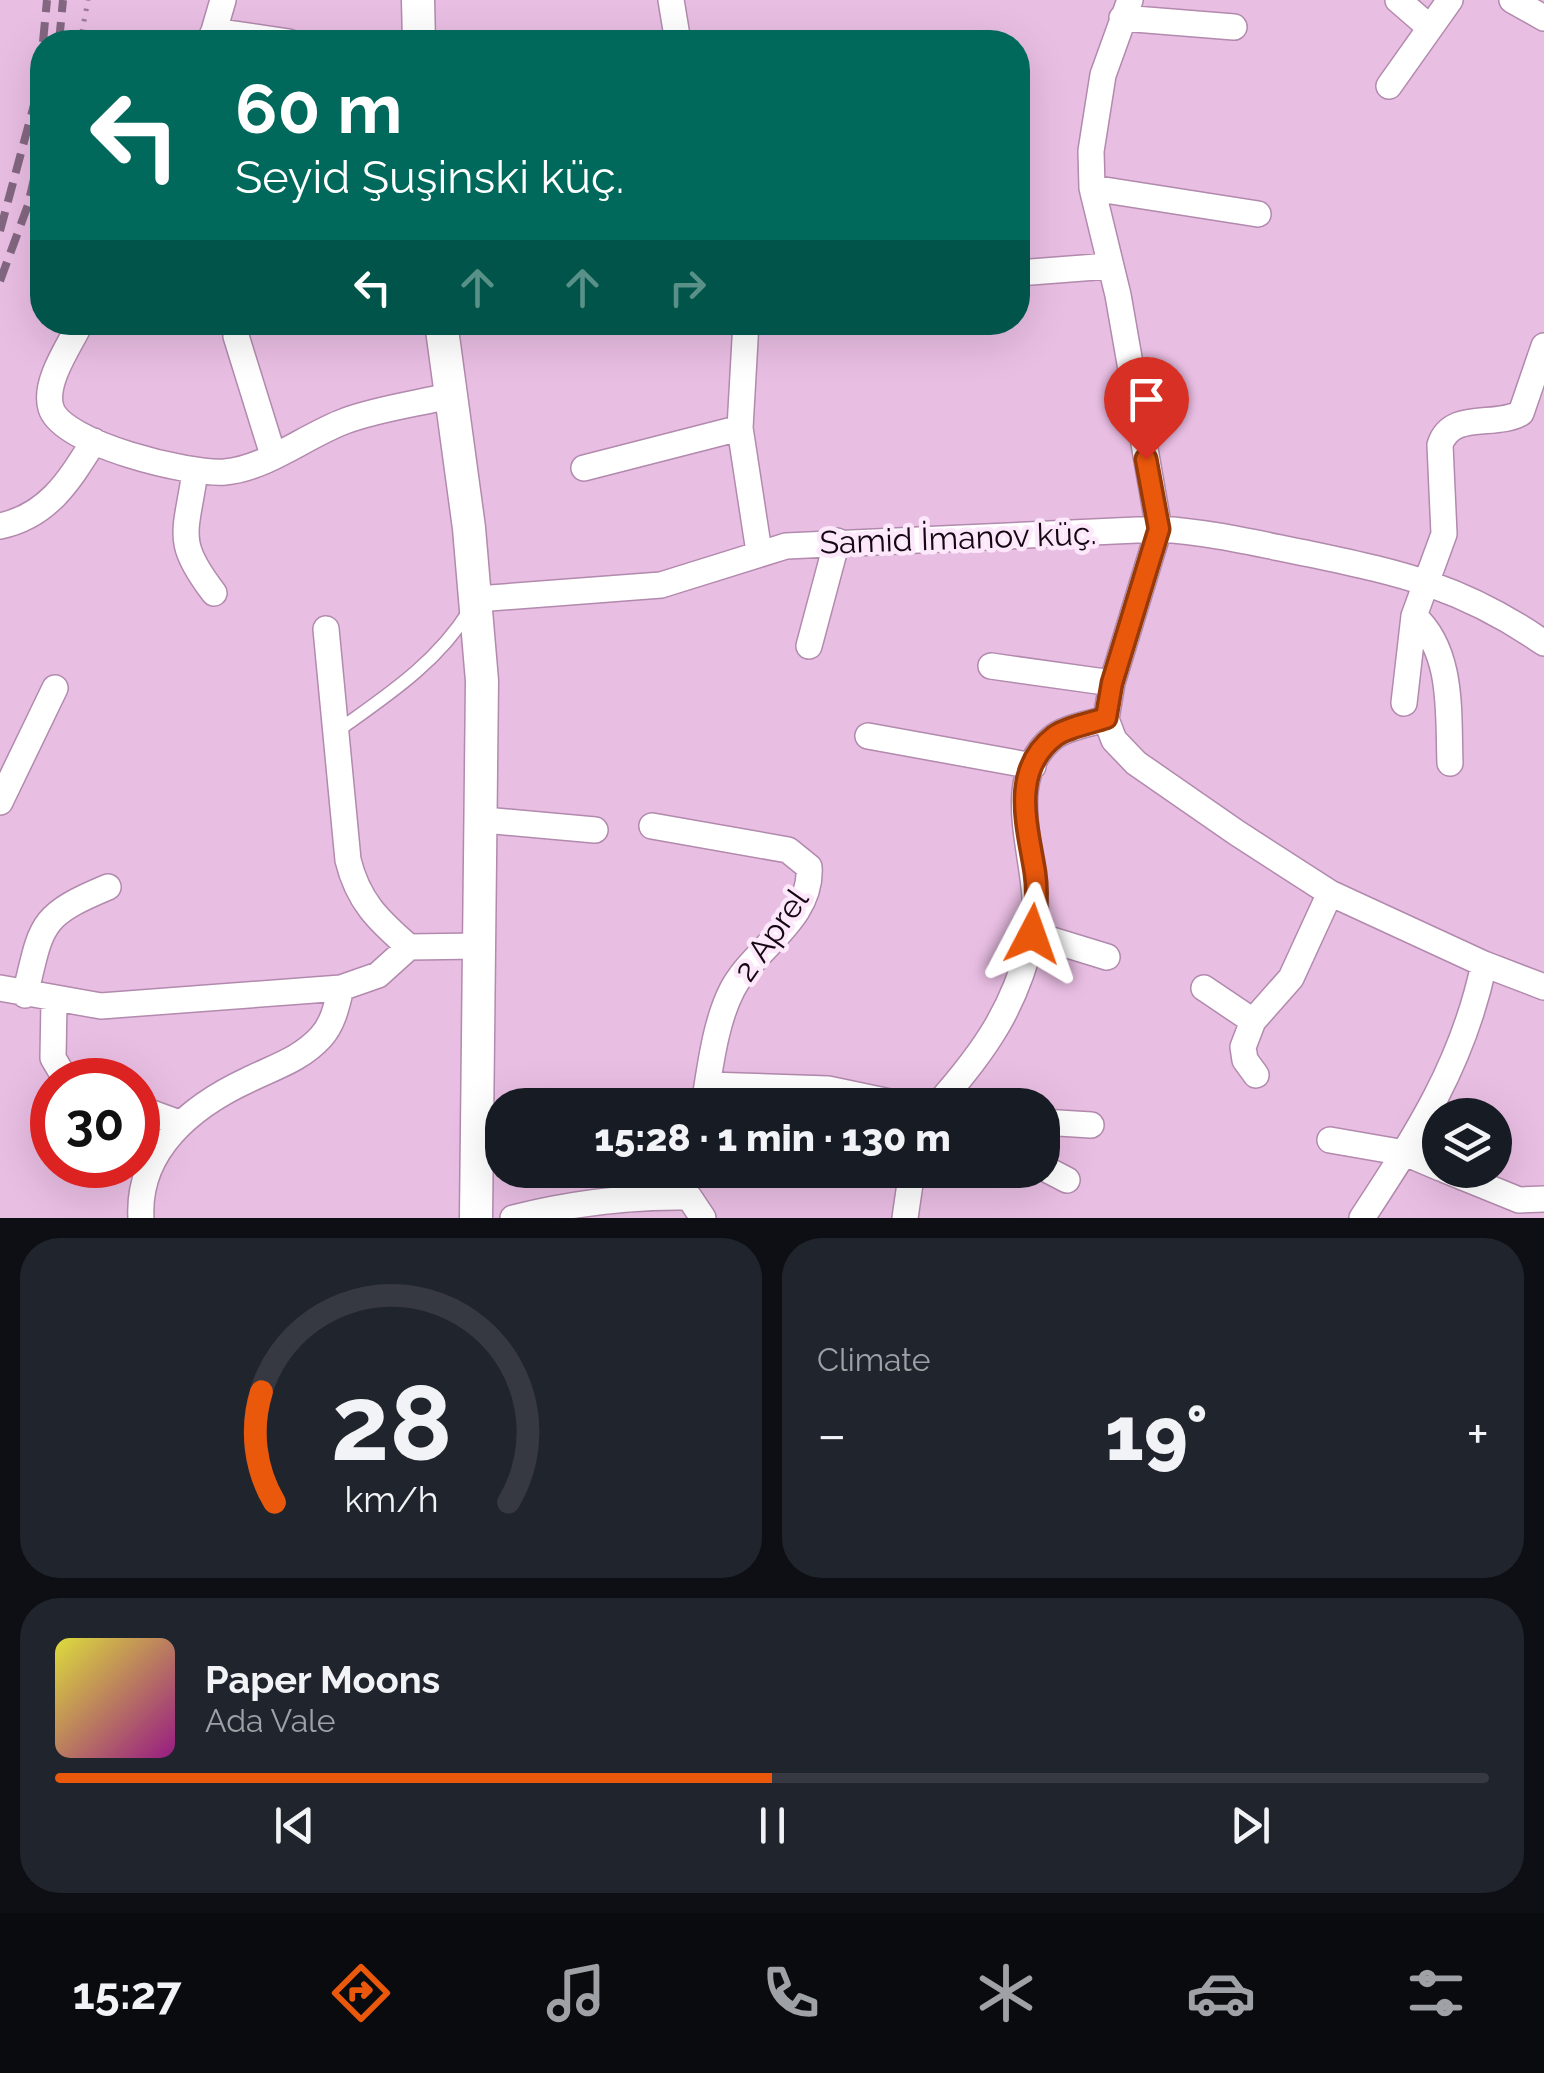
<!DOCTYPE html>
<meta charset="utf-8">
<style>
:root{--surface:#171b24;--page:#20242c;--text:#f1f3f6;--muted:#9ea1a6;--line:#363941;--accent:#ea580c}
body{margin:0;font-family:Raleway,sans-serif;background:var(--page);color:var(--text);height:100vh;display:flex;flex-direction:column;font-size:38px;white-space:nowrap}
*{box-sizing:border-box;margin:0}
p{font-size:32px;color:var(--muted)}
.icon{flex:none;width:55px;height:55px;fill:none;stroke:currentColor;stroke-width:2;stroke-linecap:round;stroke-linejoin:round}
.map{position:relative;height:1218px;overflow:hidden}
.details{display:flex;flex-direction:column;gap:20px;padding:20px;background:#0d0f14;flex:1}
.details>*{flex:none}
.banner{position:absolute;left:30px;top:30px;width:1000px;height:305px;border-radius:40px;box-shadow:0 10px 40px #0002;background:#00695c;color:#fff;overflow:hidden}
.fabs{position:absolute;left:1422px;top:1098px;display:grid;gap:20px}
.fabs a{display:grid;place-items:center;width:90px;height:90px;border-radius:50%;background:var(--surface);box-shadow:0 10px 40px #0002;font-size:50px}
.speed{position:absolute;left:30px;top:1058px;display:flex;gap:20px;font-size:50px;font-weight:700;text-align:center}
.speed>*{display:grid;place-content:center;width:130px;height:130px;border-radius:50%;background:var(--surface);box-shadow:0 10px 40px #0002;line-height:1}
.speed .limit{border:15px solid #d22;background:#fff;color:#111}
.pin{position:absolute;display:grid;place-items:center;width:85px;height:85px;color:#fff;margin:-102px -42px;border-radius:50% 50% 50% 0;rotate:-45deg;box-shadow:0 0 10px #0007}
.pin .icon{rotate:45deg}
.me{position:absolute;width:110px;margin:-55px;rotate:4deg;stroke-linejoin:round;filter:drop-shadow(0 0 8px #0008)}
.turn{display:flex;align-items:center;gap:35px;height:210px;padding:0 40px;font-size:45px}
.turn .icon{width:130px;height:130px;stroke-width:2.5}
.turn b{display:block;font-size:70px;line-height:85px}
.lanes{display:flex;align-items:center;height:95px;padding:0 40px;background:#0003;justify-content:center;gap:50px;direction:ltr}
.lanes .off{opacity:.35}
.big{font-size:75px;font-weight:800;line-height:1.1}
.details .widget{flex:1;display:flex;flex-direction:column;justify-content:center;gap:15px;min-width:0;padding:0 35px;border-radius:40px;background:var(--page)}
.details .dial{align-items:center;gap:0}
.dial svg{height:260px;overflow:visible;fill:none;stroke:var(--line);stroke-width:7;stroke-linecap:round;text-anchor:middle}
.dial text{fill:var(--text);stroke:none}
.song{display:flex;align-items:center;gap:30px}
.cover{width:120px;height:120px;border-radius:15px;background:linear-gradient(135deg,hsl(60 70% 55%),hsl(310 70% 35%))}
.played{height:10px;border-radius:5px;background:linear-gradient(90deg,var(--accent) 50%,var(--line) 50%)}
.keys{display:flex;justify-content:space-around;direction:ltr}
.heat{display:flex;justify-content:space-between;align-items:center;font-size:55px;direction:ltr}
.details .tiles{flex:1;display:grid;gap:20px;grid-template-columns:1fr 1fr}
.widget:last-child{grid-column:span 2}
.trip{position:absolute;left:485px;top:1088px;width:575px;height:100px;border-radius:40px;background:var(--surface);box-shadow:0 10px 40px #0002;font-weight:800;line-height:100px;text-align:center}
.dock{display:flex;height:160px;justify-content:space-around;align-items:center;background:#090b0e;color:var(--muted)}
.dock .icon{width:70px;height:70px}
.dock .on{color:var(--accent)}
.dock b{font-size:45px;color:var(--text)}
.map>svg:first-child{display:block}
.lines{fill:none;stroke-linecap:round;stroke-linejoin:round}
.service-casing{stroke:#b28aad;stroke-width:15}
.minor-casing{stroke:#b28aad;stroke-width:28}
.tertiary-casing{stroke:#b28aad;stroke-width:35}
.path{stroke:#9b7b96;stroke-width:5;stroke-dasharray:2.5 8;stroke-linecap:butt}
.service{stroke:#fff;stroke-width:12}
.minor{stroke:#fff;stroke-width:25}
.tertiary{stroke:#fff;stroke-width:32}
.rail{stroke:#836780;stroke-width:8;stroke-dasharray:20 10;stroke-linecap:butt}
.route-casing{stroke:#983908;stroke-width:25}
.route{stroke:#ea580c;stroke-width:18}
.labels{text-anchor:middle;stroke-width:9;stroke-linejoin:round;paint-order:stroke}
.street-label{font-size:32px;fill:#140713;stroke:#fde7fa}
</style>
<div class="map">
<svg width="1544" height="1218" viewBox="0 0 1544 1218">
<rect width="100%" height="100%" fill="#e9bee3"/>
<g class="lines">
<!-- service casing -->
<g class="service-casing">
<path id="service" d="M336 732C386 696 436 664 469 611"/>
</g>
<!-- minor casing -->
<g class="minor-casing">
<path id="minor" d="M671 0 678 42
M1130 0 1103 75 1091 151 1092 188 1118 295 1159 529 1112 683 1106 719 1114 740 1136 763 1237 833 1330 893 1484 964C1463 1064 1417 1134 1362 1218
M1398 0 1428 26
M1512 0 1544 18
M1122 18 1234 27
M214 31 223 0
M209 42 214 31 289 42
M1389 86 1450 0
M1092 188 1258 214
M1018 273 1109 266
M81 322C70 345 43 382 51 408 62 444 190 475 225 472 267 468 305 436 345 421 377 409 415 404 449 396
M746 322 740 428 759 552
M236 336 273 455
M584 468 740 428
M195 472C186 534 174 541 214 593
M0 526C48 516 69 481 94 441
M477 599 661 585 786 546 1159 529C1210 532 1259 544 1310 554 1404 574 1463 587 1544 643
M326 629 348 860C358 901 378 920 409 947
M809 646 837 541
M991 666 1112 683
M1404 703 1414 616
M868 736 1033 766
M1450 763C1448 714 1454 652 1414 616L1444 534 1440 445C1451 410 1495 428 1521 413L1544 346
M0 802 55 688
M484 820 595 830
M652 826 788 850 809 867C813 919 753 949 732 990 715 1023 710 1069 704 1105
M1032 934 1107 957
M1484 964 1544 987
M0 988 101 1006 341 988
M1204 988 1253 1021
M25 995C42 925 38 916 108 887
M54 1001 53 1058 66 1080
M1256 1075 1245 1060 1243 1047 1253 1021 1291 978 1330 893
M708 1085 828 1089 904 1105
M937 1105C986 1050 1016 1006 1033 933 1047 871 993 783 1055 736 1068 727 1091 723 1106 719
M138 1108 179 1123
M1042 1122 1091 1125
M1330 1140 1405 1153 1440 1168
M1042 1167 1067 1180
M1445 1170 1519 1200 1544 1199
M141 1218C137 1150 192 1106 248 1080 274 1067 300 1060 321 1037 333 1024 337 1005 341 988L378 975 409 947 479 946
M513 1218C572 1203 628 1196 689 1197L703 1218
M905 1218 912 1170"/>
</g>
<!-- tertiary casing -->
<g class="tertiary-casing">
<path id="tertiary" d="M418 0 419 42
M441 322 469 528 482 681 476 1218"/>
</g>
<!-- path -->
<path class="path" d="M80 42 88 0"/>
<!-- service -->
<use href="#service" class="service"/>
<!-- minor -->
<use href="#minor" class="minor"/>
<!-- tertiary -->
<use href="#tertiary" class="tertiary"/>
<!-- rail -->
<path class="rail" d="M43 42 47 0
M59 42 63 0
M0 231 38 90 42 47
M0 281 28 205 42 144"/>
</g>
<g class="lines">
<!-- route casing -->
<g class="route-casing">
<path id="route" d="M1032 934C1036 914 1038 894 1035 873 1028 827 1009 771 1055 736 1068 727 1091 723 1106 718L1112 683 1159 529 1146 459"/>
</g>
<!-- route -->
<use href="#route" class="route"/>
</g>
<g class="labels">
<!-- street labels -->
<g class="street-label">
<text transform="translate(958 538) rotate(-2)" y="11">Samid İmanov küç.</text>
<text transform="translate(771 935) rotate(-55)" y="11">2 Aprel</text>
</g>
</g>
</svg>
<div class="fabs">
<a><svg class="icon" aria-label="layers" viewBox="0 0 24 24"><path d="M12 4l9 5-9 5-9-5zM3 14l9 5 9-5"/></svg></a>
</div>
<div class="speed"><div class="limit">30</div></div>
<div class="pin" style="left:1146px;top:459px;background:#d93025"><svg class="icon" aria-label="arrive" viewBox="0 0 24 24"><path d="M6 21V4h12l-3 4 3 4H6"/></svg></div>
<svg class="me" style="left:1032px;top:934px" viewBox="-20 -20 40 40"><path d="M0-17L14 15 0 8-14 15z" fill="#ea580c" stroke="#fff" stroke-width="4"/></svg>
<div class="trip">15:28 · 1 min · 130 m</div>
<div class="banner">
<div class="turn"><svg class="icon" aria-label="left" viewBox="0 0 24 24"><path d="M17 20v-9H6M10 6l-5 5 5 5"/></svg><div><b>60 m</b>Seyid Şuşinski küç.</div></div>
<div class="lanes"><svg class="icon" aria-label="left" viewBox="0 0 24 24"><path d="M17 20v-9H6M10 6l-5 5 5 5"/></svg><svg class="icon off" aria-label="ahead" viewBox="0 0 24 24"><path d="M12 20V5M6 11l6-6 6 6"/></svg><svg class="icon off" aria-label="ahead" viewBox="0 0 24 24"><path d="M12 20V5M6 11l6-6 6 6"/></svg><svg class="icon off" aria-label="right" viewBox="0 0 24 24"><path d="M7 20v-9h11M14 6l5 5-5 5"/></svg></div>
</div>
</div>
<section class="details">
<div class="tiles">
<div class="widget dial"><svg viewBox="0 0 100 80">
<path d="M14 69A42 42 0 1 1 86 69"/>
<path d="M14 69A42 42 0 0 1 10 35" stroke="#ea580c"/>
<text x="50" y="56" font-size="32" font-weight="700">28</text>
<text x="50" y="72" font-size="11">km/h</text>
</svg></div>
<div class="widget"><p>Climate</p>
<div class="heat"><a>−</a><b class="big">19°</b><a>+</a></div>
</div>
<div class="widget">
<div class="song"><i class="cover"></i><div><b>Paper Moons</b><p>Ada Vale</p></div></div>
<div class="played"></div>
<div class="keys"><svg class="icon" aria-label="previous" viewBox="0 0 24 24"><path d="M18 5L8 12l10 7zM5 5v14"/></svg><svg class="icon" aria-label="pause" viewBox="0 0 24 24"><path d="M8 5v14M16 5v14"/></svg><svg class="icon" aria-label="next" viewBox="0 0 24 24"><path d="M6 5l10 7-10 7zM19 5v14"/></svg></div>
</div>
</div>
</section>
<nav class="dock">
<b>15:27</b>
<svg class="icon on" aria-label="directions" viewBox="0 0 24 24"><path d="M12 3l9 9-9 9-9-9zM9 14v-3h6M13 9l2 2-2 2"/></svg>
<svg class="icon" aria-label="music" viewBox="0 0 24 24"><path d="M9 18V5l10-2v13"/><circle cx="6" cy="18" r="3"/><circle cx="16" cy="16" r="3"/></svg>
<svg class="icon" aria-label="phone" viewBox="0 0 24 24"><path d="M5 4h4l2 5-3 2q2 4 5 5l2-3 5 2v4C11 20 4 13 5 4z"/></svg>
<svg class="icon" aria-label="climate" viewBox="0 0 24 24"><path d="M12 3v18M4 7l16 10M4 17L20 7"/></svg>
<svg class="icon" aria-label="car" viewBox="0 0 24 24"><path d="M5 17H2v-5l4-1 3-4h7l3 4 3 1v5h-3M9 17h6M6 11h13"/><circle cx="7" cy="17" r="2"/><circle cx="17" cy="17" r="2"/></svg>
<svg class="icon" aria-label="filters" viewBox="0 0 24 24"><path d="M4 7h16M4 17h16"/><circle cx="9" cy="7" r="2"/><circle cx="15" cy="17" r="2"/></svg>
</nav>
